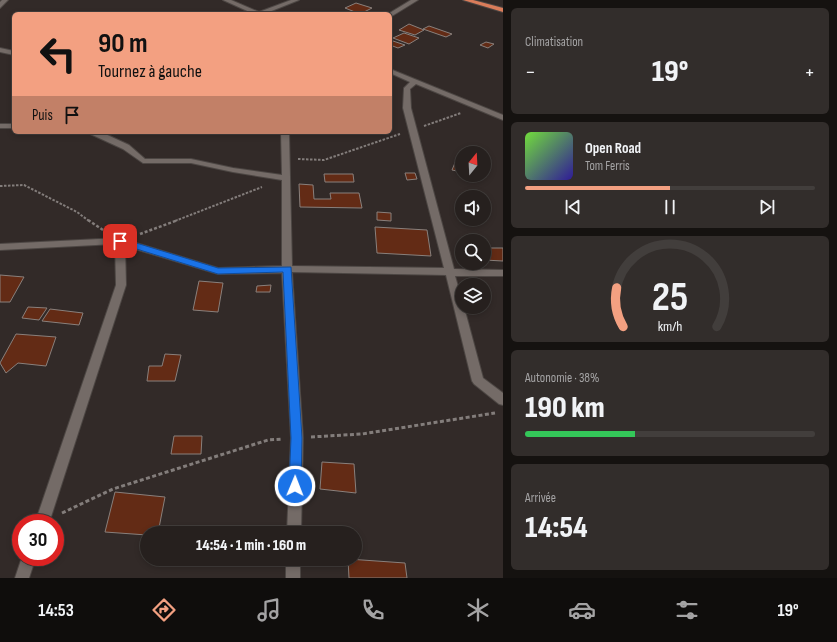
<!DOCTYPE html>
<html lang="fr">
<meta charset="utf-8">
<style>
:root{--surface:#26201e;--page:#322d2b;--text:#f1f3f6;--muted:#a4a3a4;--line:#423e3c;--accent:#f3a081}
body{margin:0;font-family:"Sofia Sans Condensed",sans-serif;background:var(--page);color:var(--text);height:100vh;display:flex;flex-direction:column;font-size:15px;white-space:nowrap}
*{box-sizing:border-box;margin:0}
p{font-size:13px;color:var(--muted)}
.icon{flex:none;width:22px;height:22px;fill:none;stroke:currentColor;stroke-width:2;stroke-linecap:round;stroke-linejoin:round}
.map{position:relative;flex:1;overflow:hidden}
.panel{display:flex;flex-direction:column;gap:8px;padding:8px;background:#151210;width:334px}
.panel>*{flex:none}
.banner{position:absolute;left:12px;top:12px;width:380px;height:122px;border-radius:6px;box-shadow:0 2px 6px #0003,0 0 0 1px var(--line);background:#f3a081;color:#111;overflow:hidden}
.needle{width:26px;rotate:18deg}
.buttons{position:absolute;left:455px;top:146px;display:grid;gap:8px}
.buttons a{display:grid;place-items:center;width:36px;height:36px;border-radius:50%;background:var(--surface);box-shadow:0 2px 6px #0003,0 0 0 1px var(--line);font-size:20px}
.speed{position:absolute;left:12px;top:514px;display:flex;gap:8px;font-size:20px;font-weight:700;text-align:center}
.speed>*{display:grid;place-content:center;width:52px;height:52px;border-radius:50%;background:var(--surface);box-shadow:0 2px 6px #0003,0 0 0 1px var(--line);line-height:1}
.speed .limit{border:6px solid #d22;background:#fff;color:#111}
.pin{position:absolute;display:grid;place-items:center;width:34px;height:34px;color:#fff;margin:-17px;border-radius:8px;box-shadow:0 2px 6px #0006}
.me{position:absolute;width:44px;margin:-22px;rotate:1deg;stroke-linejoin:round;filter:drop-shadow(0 0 3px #0008)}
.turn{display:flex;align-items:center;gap:14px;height:84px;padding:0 20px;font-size:18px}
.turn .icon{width:52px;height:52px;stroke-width:2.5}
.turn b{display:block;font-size:28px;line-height:34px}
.then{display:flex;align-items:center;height:38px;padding:0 20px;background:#0003;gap:8px;font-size:15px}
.big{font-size:30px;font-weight:800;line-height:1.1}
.panel .widget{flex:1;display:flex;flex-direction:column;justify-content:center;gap:6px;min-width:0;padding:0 14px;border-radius:6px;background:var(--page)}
.panel .dial{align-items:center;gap:0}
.dial svg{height:104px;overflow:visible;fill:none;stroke:var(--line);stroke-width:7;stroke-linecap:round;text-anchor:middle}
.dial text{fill:var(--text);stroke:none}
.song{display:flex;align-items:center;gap:12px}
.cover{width:48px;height:48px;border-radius:6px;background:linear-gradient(135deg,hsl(100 70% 55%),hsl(250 70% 35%))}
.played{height:4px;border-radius:2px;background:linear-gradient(90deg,var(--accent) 50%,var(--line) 50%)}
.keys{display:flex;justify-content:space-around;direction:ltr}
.heat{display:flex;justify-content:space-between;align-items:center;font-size:22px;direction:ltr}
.charge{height:6px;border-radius:3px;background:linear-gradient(90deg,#34c759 38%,var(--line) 0)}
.trip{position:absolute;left:140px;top:526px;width:222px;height:40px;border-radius:20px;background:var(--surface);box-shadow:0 2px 6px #0003,0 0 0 1px var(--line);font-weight:800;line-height:40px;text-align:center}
.dock{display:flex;height:64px;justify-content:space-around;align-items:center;background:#0f0d0c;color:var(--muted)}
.dock .icon{width:28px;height:28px}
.dock .on{color:var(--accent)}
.dock b{font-size:18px;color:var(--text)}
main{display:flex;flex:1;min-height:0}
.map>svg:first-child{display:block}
.building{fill:#632b15;stroke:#89807c}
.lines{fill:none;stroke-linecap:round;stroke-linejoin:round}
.minor-casing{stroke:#4c4643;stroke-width:2}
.trunk-casing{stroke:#4c4643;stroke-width:2}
.path-far2{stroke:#837d7b;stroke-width:2;stroke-dasharray:2.5 1.5;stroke-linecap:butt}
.path-far1{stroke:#837d7b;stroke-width:2.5;stroke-dasharray:3 2;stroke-linecap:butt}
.path{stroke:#837d7b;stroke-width:3;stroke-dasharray:4 2.5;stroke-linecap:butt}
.minor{fill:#746b67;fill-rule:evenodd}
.trunk{fill:#da7c5a;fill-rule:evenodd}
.route{fill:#1a73e8;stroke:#114b97}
</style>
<main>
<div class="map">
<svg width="503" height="578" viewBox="0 0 503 578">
<rect width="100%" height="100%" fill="#322a28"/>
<!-- building -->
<path class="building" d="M356 3 372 8 360 14 345 8Z
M409 24 424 30 415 35 399 30Z
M429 26 452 34 446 37 423 29Z
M404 33 419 38 409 44 393 38Z
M390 40 405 45 398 48 390 45Z
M486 42 494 44 488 48 480 45Z
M457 158 462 159V172L452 170Z
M405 173H415L417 179 407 180Z
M324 174H353L354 182H325Z
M299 184 313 185 314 199H331L330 193H359L362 208 300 207Z
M377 212 391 213V221L377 220Z
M375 227 427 230 431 256 377 253Z
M484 248H503V261L484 260Z
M0 275 24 277 10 302H0Z
M199 281 223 283 218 312 193 310Z
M271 285 270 292H256L257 286Z
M28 307 47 308 39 320 22 318Z
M50 309 83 313 79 325 42 321Z
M16 334 56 337 46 366 18 363 6 373 0 363Z
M165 354 181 355 175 381H147L149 366H162Z
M174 436H202L201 454H171Z
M322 462 354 464 356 493 320 489Z
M115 492 165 497 158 533H147V535L105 532Z
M348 559 405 563 407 578H349Z"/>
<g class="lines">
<!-- minor casing -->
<g class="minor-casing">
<path id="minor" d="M2 0H8L0 8V2Z
M223 0H231L259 12 291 0H299L264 14H254Z
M411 0H418L392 16 390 17V14H388Z
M0 48 14 51V55L0 52Z
M390 69 503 115V120L416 84 410 89 411 108 454 269 503 270V276H455L462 300V307H464L483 378 503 393V405L499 404 474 384 472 381 446 275 292 272 303 438 301 533H287L291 438 282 273 218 274 125 246 126 285 49 523H35L116 285 115 244 0 250V244L120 238 218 268 282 266V180L233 172 191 163H143L123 149 86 132H101L129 145 145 159H191L233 168 282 175 281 132H289L292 266 444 268 403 108 404 88 410 82 390 73Z
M0 124H14V128H0Z
M22 557H36L29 578H15Z
M286 559H300V578H286Z"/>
</g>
<!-- trunk casing -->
<g class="trunk-casing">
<path id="trunk" d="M463 0H473L503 8V12Z"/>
</g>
<!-- path-far2 -->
<path class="path-far2" d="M424 126 461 113
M298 159 324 160 400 134
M0 186 24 185 77 212 89 221
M175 221 262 187"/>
<!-- path-far1 -->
<path class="path-far1" d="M88 220 103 230
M140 234 178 220"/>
<!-- path -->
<path class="path" d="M311 437 362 434 495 413
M62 513 113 489 268 440 283 439"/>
<!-- minor -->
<use href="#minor" class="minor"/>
<!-- trunk -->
<use href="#trunk" class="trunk"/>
</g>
<!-- route -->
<path class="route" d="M120 238 218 268 291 267 302 438 301 486 300 490 295 491 291 490 289 486 291 438 283 272 218 274 117 243 116 241 117 239Z"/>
</svg>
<div class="buttons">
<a><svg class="needle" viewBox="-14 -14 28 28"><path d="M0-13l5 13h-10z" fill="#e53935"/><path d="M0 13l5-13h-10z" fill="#a4a3a4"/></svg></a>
<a><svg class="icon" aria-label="sound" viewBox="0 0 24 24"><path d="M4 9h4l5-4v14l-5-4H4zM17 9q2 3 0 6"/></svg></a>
<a><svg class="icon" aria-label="search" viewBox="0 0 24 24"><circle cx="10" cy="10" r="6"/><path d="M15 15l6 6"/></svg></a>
<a><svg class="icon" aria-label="layers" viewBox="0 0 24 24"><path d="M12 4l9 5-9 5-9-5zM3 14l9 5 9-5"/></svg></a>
</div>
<div class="speed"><div class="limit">30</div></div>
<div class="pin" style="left:120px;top:241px;background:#d93025"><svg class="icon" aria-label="arrive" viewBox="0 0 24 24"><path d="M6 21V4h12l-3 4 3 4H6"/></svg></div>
<svg class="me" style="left:295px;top:486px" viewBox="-20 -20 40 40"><circle r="17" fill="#1a73e8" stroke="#fff" stroke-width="3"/><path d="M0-11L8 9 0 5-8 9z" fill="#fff"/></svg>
<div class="trip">14:54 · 1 min · 160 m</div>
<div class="banner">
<div class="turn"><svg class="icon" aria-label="left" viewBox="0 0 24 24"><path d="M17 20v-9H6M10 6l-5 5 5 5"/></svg><div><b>90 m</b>Tournez à gauche</div></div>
<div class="then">Puis<svg class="icon" aria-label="arrive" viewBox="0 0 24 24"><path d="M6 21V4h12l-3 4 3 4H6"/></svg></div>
</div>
</div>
<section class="panel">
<div class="widget"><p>Climatisation</p>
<div class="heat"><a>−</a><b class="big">19°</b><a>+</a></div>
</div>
<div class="widget">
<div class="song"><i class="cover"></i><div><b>Open Road</b><p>Tom Ferris</p></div></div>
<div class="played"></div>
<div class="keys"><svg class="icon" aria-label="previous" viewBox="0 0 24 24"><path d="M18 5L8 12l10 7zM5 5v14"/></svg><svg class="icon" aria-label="pause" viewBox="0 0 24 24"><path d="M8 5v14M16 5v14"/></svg><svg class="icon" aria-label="next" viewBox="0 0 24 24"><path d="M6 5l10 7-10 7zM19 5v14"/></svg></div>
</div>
<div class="widget dial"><svg viewBox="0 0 100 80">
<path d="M14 69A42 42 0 1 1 86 69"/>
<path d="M14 69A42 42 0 0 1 9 39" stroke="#f3a081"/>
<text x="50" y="56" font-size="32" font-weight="700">25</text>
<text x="50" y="72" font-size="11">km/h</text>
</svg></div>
<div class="widget"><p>Autonomie · 38%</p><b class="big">190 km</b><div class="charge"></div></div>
<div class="widget"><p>Arrivée</p><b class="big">14:54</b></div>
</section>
</main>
<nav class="dock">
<b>14:53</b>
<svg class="icon on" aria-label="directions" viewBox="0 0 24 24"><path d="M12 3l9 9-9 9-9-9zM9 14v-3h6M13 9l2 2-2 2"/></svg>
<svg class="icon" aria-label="music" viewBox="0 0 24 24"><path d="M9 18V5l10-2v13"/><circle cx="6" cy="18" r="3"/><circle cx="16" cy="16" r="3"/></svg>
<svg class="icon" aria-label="phone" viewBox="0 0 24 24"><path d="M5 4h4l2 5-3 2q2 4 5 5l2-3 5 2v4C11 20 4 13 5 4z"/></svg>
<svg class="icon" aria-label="climate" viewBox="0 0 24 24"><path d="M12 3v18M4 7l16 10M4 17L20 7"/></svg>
<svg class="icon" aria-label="car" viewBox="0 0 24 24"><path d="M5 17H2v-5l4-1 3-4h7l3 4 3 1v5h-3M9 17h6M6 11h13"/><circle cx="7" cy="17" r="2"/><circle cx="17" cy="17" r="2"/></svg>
<svg class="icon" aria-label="filters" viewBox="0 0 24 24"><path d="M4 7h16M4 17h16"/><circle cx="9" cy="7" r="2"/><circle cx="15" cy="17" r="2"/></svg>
<b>19°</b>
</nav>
